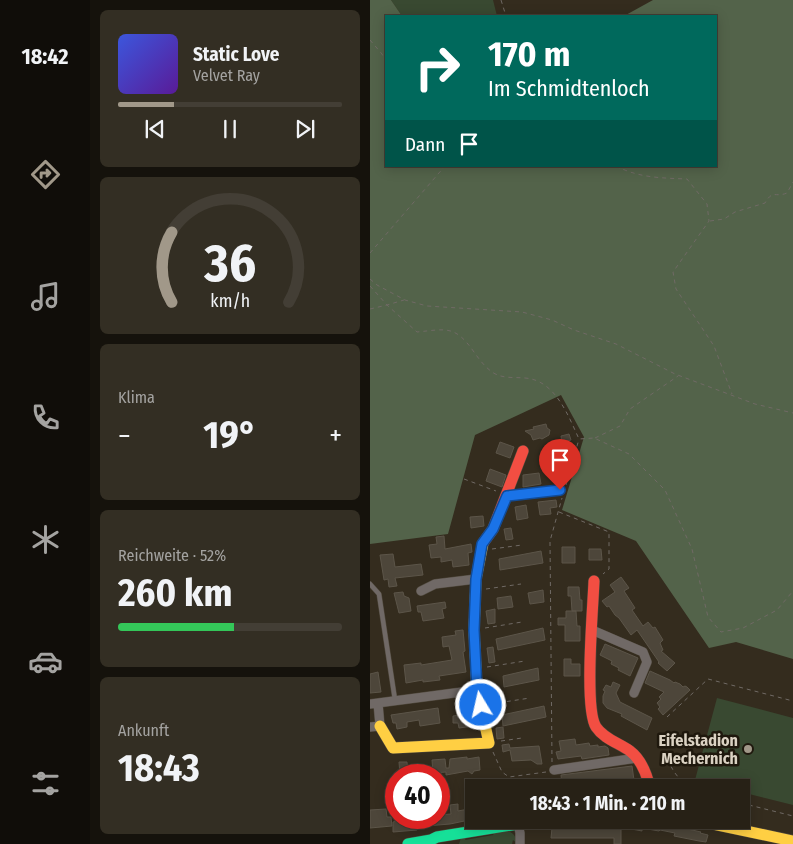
<!DOCTYPE html>
<html lang="de">
<meta charset="utf-8">
<style>
:root{--surface:#272116;--page:#332e23;--text:#f1f3f6;--muted:#a4a3a1;--line:#433e35;--accent:#a19889}
body{margin:0;font-family:"Fira Sans Condensed",sans-serif;background:var(--page);color:var(--text);height:100vh;display:flex;flex-direction:column;font-size:19px;white-space:nowrap}
*{box-sizing:border-box;margin:0}
p{font-size:16px;color:var(--muted)}
.icon{flex:none;width:28px;height:28px;fill:none;stroke:currentColor;stroke-width:2;stroke-linecap:round;stroke-linejoin:round}
.map{position:relative;flex:1;overflow:hidden}
.side{display:flex;flex-direction:column;gap:10px;padding:10px;background:#15120c;width:280px}
.side>*{flex:none}
.top-card{position:absolute;left:15px;top:15px;width:332px;height:152px;border-radius:0px;box-shadow:0 2px 12px #0003,0 0 0 1px var(--line);background:#00695c;color:#fff;overflow:hidden}
.speed{position:absolute;left:15px;top:764px;display:flex;gap:10px;font-size:25px;font-weight:700;text-align:center}
.speed>*{display:grid;place-content:center;width:65px;height:65px;border-radius:50%;background:var(--surface);box-shadow:0 2px 12px #0003,0 0 0 1px var(--line);line-height:1}
.speed .limit{border:8px solid #d22;background:#fff;color:#111}
.pin{position:absolute;display:grid;place-items:center;width:42px;height:42px;color:#fff;margin:-51px -21px;border-radius:50% 50% 50% 0;rotate:-45deg;box-shadow:0 0 5px #0007}
.pin .icon{rotate:45deg}
.me{position:absolute;width:55px;margin:-28px;rotate:351deg;stroke-linejoin:round;filter:drop-shadow(0 0 4px #0008)}
.turn{display:flex;align-items:center;gap:18px;height:105px;padding:0 20px;font-size:22px}
.turn .icon{width:65px;height:65px;stroke-width:2.5}
.turn b{display:block;font-size:35px;line-height:42px}
.then{display:flex;align-items:center;height:48px;padding:0 20px;background:#0003;gap:10px;font-size:19px}
.big{font-size:38px;font-weight:700;line-height:1.1}
.side .tile{flex:1;display:flex;flex-direction:column;justify-content:center;gap:8px;min-width:0;padding:0 18px;border-radius:8px;background:var(--page)}
.side .dial{align-items:center;gap:0}
.dial svg{height:130px;overflow:visible;fill:none;stroke:var(--line);stroke-width:7;stroke-linecap:round;text-anchor:middle}
.dial text{fill:var(--text);stroke:none}
.song{display:flex;align-items:center;gap:15px}
.cover{width:60px;height:60px;border-radius:8px;background:linear-gradient(135deg,hsl(230 70% 55%),hsl(270 70% 35%))}
.played{height:5px;border-radius:2px;background:linear-gradient(90deg,var(--accent) 25%,var(--line) 25%)}
.keys{display:flex;justify-content:space-around;direction:ltr}
.heat{display:flex;justify-content:space-between;align-items:center;font-size:28px;direction:ltr}
.charge{height:8px;border-radius:4px;background:linear-gradient(90deg,#34c759 52%,var(--line) 0)}
.trip{position:absolute;left:95px;top:779px;width:285px;height:50px;border-radius:0px;background:var(--surface);box-shadow:0 2px 12px #0003,0 0 0 1px var(--line);font-weight:700;line-height:50px;text-align:center}
main{display:flex;flex:1;min-height:0}
.tabs{display:flex;flex-direction:column;width:90px;justify-content:space-around;align-items:center;background:#100d09;color:var(--muted)}
.tabs .icon{width:35px;height:35px}
.tabs .current{color:var(--accent)}
.tabs b{font-size:22px;color:var(--text)}
.map>svg:first-child{display:block}
.green{fill:#394931}
.forest{fill:#53634a}
.building{fill:#4d463a;stroke:#5c5549}
.lines{fill:none;stroke-linecap:round;stroke-linejoin:round}
.lane-casing{stroke:#50493d;stroke-width:5.5}
.street-casing{stroke:#50493d;stroke-width:10}
.fast-casing{stroke:#50493d;stroke-width:12}
.slow-casing{stroke:#50493d;stroke-width:12}
.jam-casing{stroke:#50493d;stroke-width:12}
.path{stroke:#706a65;stroke-width:1;stroke-dasharray:4 4;stroke-linecap:butt}
.lane{stroke:#706966;stroke-width:4.5}
.street{stroke:#706966;stroke-width:9}
.fast{stroke:#16e098;stroke-width:11}
.slow{stroke:#ffcf43;stroke-width:11}
.jam{stroke:#f24e42;stroke-width:11}
.route-casing{stroke:#114b97;stroke-width:12}
.route{stroke:#1a73e8;stroke-width:9}
.poi-dot{fill:#a19889;stroke:#1f180d;stroke-width:2}
.labels{text-anchor:middle;stroke-width:5;stroke-linejoin:round;paint-order:stroke}
.poi-label{font-size:16px;font-weight:bold;fill:#dbd2c3;stroke:#1f180d;text-anchor:end}
</style>
<main>
<nav class="tabs">
<b>18:42</b>
<svg class="icon current" aria-label="directions" viewBox="0 0 24 24"><path d="M12 3l9 9-9 9-9-9zM9 14v-3h6M13 9l2 2-2 2"/></svg>
<svg class="icon" aria-label="music" viewBox="0 0 24 24"><path d="M9 18V5l10-2v13"/><circle cx="6" cy="18" r="3"/><circle cx="16" cy="16" r="3"/></svg>
<svg class="icon" aria-label="phone" viewBox="0 0 24 24"><path d="M5 4h4l2 5-3 2q2 4 5 5l2-3 5 2v4C11 20 4 13 5 4z"/></svg>
<svg class="icon" aria-label="climate" viewBox="0 0 24 24"><path d="M12 3v18M4 7l16 10M4 17L20 7"/></svg>
<svg class="icon" aria-label="car" viewBox="0 0 24 24"><path d="M5 17H2v-5l4-1 3-4h7l3 4 3 1v5h-3M9 17h6M6 11h13"/><circle cx="7" cy="17" r="2"/><circle cx="17" cy="17" r="2"/></svg>
<svg class="icon" aria-label="filters" viewBox="0 0 24 24"><path d="M4 7h16M4 17h16"/><circle cx="9" cy="7" r="2"/><circle cx="15" cy="17" r="2"/></svg>
</nav>
<section class="side">
<div class="tile">
<div class="song"><i class="cover"></i><div><b>Static Love</b><p>Velvet Ray</p></div></div>
<div class="played"></div>
<div class="keys"><svg class="icon" aria-label="previous" viewBox="0 0 24 24"><path d="M18 5L8 12l10 7zM5 5v14"/></svg><svg class="icon" aria-label="pause" viewBox="0 0 24 24"><path d="M8 5v14M16 5v14"/></svg><svg class="icon" aria-label="next" viewBox="0 0 24 24"><path d="M6 5l10 7-10 7zM19 5v14"/></svg></div>
</div>
<div class="tile dial"><svg viewBox="0 0 100 80">
<path d="M14 69A42 42 0 1 1 86 69"/>
<path d="M14 69A42 42 0 0 1 14 26" stroke="#a19889"/>
<text x="50" y="56" font-size="32" font-weight="700">36</text>
<text x="50" y="72" font-size="11">km/h</text>
</svg></div>
<div class="tile"><p>Klima</p>
<div class="heat"><a>−</a><b class="big">19°</b><a>+</a></div>
</div>
<div class="tile"><p>Reichweite · 52%</p><b class="big">260 km</b><div class="charge"></div></div>
<div class="tile"><p>Ankunft</p><b class="big">18:43</b></div>
</section>
<div class="map">
<svg width="423" height="844" viewBox="0 0 423 844">
<rect width="100%" height="100%" fill="#342c1e"/>
<!-- green -->
<path class="green" d="M21 0H123L127 16H32Z
M347 698 423 718V805L371 792V788L355 787 325 780Z
M126 829C138 830 145 831 148 844L143 840 142 844H89L91 838 98 834 95 840 123 835Z"/>
<!-- forest -->
<path class="forest" d="M0 0H21L32 16H16V166H346V16H254L283 0H423V659L366 642 339 648 266 541 192 510 214 437 191 395 105 435 78 534 0 544Z"/>
<!-- building -->
<path class="building" d="M176 424 177 428 180 430 179 435 172 439 170 438 163 440 161 435 155 431 164 429 163 427Z
M199 434 201 440 192 443 191 436Z
M130 442 144 447 140 458 126 453Z
M120 469 136 475 132 487 116 481Z
M169 473 171 484 153 487V475Z
M186 500 187 507 180 508 181 514 170 515 168 502Z
M156 505 158 518 147 520 145 507Z
M113 516 114 526 101 528 100 517Z
M141 528 143 539 136 540 134 529Z
M74 536 75 549 101 544 102 552 98 553 99 565 83 567 82 560 71 562V557L61 558 59 545 67 544 66 537Z
M192 547H205V563H192Z
M219 549H231L232 560H219Z
M171 551 173 563 130 570 129 559Z
M23 554 25 567 51 564 53 575 25 578 27 586 19 587 18 579 14 580 10 555Z
M251 577 259 588 254 591 265 608 262 610 273 626 278 622 283 628 285 627 293 640 290 643 293 650 291 651 305 663 297 671 288 663 289 662 267 630 261 635 249 618 245 615 239 606 237 607 232 601 245 592 240 585Z
M198 587H209L210 600H212V611H202L201 596H198Z
M173 590 174 602 160 604 158 593Z
M33 592 34 596 39 598 41 611 29 613 24 593Z
M141 596 143 607 128 609 127 598Z
M75 602 76 608 72 609 74 618 53 621 51 612H48L47 606Z
M125 609V623L118 624 116 611Z
M196 611H206L207 626H210V641H195V625H188V618H196Z
M173 628 175 640 128 650 126 639Z
M93 630 95 651 93 652 96 672 69 676 70 680 53 682V680L36 683 34 665 51 663V665L82 660 79 646 73 647 72 637 86 635 85 631Z
M235 644 268 658 260 676 248 670 249 668 241 664 242 661 230 655Z
M123 647 125 662 119 663 117 648Z
M194 659H201V664H210V676H194Z
M168 668 169 680 134 687 133 676Z
M280 671 300 680 304 683 305 682 310 684 313 687 315 686 317 687 320 690 293 715 288 709 290 707 287 703 291 699 289 697 294 692 275 683Z
M8 672 11 692 0 693V674Z
M243 682 250 685 246 693 250 702 282 718 277 730 251 716 252 714 237 708 233 703V696L235 691 233 690 236 685 241 687Z
M128 689 129 699 122 700 121 690Z
M174 706 176 717 133 726 132 715Z
M68 708 70 723 50 726 49 720 37 722V727L27 729 26 723H23L21 715Z
M102 713 104 726 89 728 88 723H83V716Z
M133 727 134 738 127 739 126 728Z
M205 739 206 745 219 743 220 746 228 745V747L235 746 238 748 239 755 212 759 211 756 188 759 186 752 191 751 189 741Z
M139 744 140 748 169 746 172 764H167L161 760 142 761 140 750 133 752 132 745Z
M97 757V759L109 757 110 770 104 771 102 774 98 771 76 775V772L63 773 62 760 75 759 76 768H79L80 759Z
M29 762H37L38 775H30Z
M262 766 264 780 216 788H192L191 775Z
M88 804V811L104 808V819L80 824 56 826 46 824 47 830 23 832V822L39 818V821L56 818H69V815L81 814 80 805Z
M16 809 17 817H21L22 826 0 828V810Z
M249 820H269L282 823V821L331 832 330 833 338 835 336 842 329 841 304 836 305 833 290 830 289 831 272 828V831L251 827V844H244V838H181L182 828H215V824L247 825Z"/>
<g class="lines">
<!-- lane casing -->
<g class="lane-casing">
<path id="lane" d="M0 584 9 594 25 700"/>
</g>
<!-- street casing -->
<g class="street-casing">
<path id="street" d="M137 496 190 490
M51 591 65 584 106 579
M222 630 273 652 277 662 264 693
M0 704 107 690
M0 727 10 726 8 703
M184 770 267 758
M148 824 150 833V844"/>
</g>
<!-- fast casing -->
<g class="fast-casing">
<path id="fast" d="M38 844 61 840 67 837 173 820"/>
</g>
<!-- slow casing -->
<g class="slow-casing">
<path id="slow" d="M10 726 23 748 119 743 107 690 104 630 106 579 113 543
M324 820 423 841"/>
</g>
<!-- jam casing -->
<g class="jam-casing">
<path id="jam" d="M113 543 123 529 153 451
M224 581C223 608 214 709 226 727 234 739 249 743 260 751 272 760 277 775 280 788"/>
</g>
<!-- path -->
<path class="path" d="M131 0 136 16
M0 40 12 54 16 63
M246 166C269 178 292 178 317 179L337 204 339 221 303 272 306 289 344 346 362 394
M340 221 354 219 365 212 395 203C403 189 405 198 417 193L423 182
M0 253 75 166
M0 279 7 285 35 300 57 306 152 312 182 320 204 330 246 344 305 374 385 404 423 413
M0 286 17 305 34 300
M0 309 17 305 47 332C77 329 85 325 104 352 109 359 114 366 122 372 132 379 144 377 155 378 185 380 198 415 209 439L224 438 259 454 295 490 322 549 338 617 351 632 373 628 407 610 423 591
M225 438 250 426 260 409 308 376
M94 479 126 491
M196 485 209 439
M189 512 239 532V569L233 574
M122 549 152 545
M116 589 151 584
M115 628 152 622
M117 667 155 661
M121 704 160 698
M297 717 338 679 423 701
M131 741 152 738
M296 751C299 767 307 779 321 788
M123 752 132 772 139 777 176 772
M182 762 180 541 192 498
M371 803 423 816"/>
<!-- lane -->
<use href="#lane" class="lane"/>
<!-- street -->
<use href="#street" class="street"/>
<!-- fast -->
<use href="#fast" class="fast"/>
<!-- slow -->
<use href="#slow" class="slow"/>
<!-- jam -->
<use href="#jam" class="jam"/>
</g>
<g class="lines">
<!-- route casing -->
<g class="route-casing">
<path id="route" d="M111 705 107 690 104 630 106 579 112 544 123 529 137 496 190 490"/>
</g>
<!-- route -->
<use href="#route" class="route"/>
</g>
<!-- markers -->
<circle class="poi-dot" cx="378" cy="749" r="5"/>
<g class="labels">
<!-- poi labels -->
<g class="poi-label">
<text x="368" y="746">Eifelstadion<tspan x="368" dy="18">Mechernich</tspan></text>
</g>
</g>
</svg>
<div class="speed"><div class="limit">40</div></div>
<div class="pin" style="left:190px;top:490px;background:#d93025"><svg class="icon" aria-label="arrive" viewBox="0 0 24 24"><path d="M6 21V4h12l-3 4 3 4H6"/></svg></div>
<svg class="me" style="left:111px;top:705px" viewBox="-20 -20 40 40"><circle r="17" fill="#1a73e8" stroke="#fff" stroke-width="3"/><path d="M0-11L8 9 0 5-8 9z" fill="#fff"/></svg>
<div class="trip">18:43 · 1 Min. · 210 m</div>
<div class="top-card">
<div class="turn"><svg class="icon" aria-label="right" viewBox="0 0 24 24"><path d="M7 20v-9h11M14 6l5 5-5 5"/></svg><div><b>170 m</b>Im Schmidtenloch</div></div>
<div class="then">Dann<svg class="icon" aria-label="arrive" viewBox="0 0 24 24"><path d="M6 21V4h12l-3 4 3 4H6"/></svg></div>
</div>
</div>
</main>
